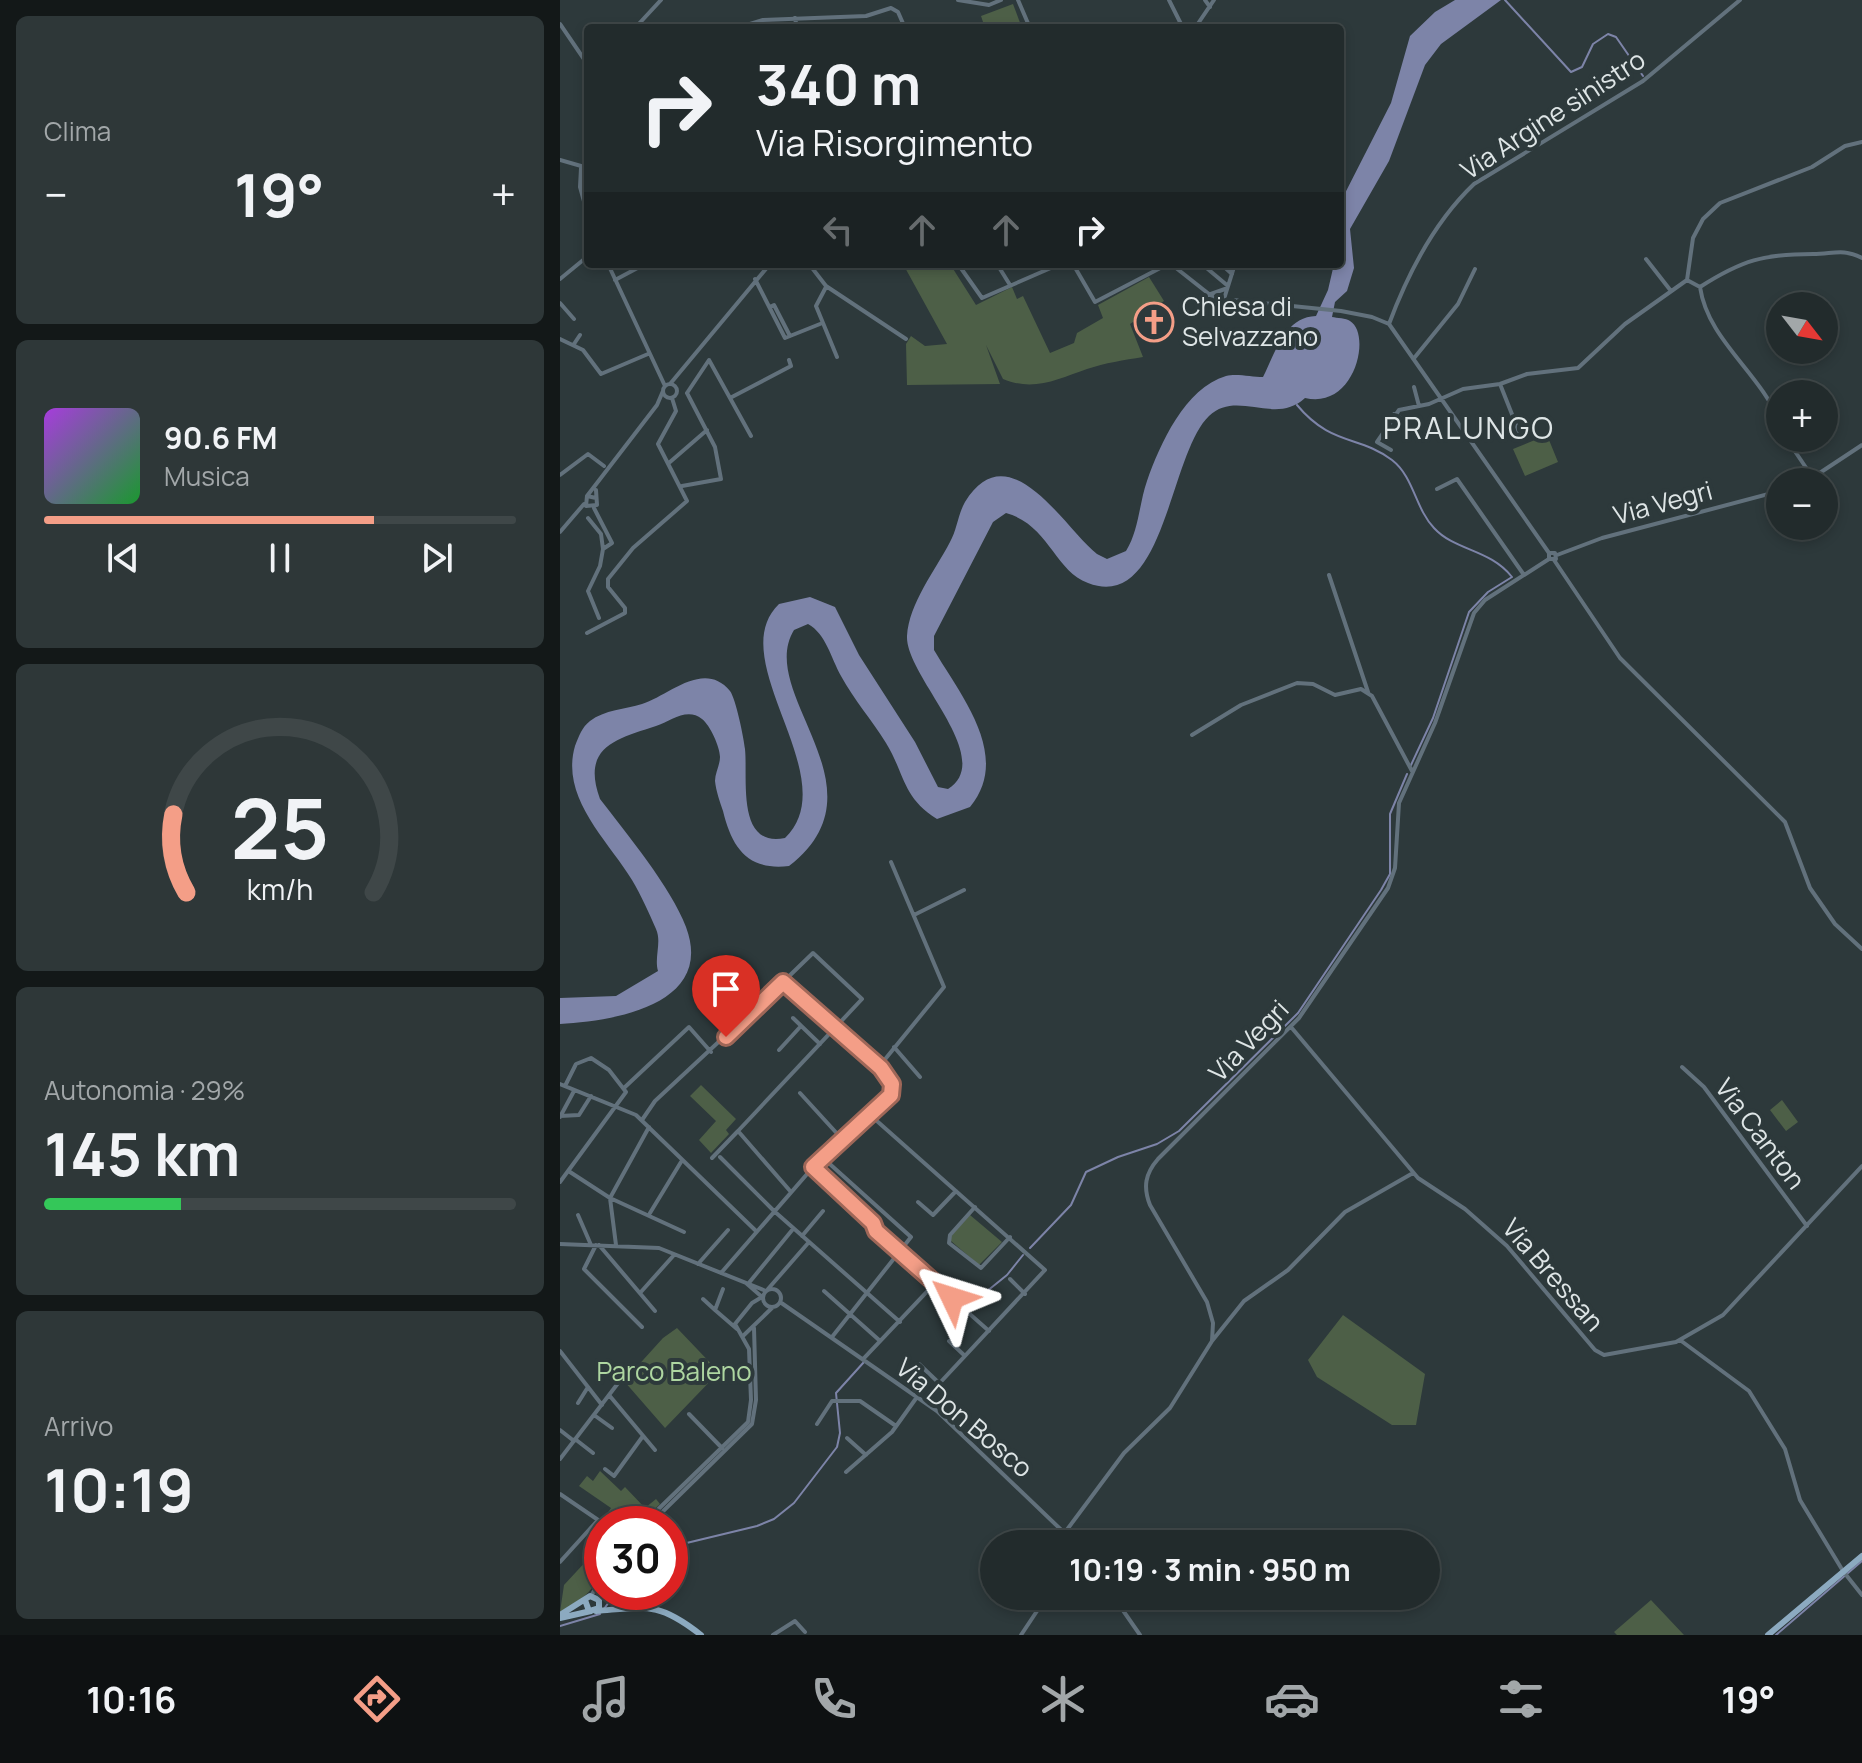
<!DOCTYPE html>
<html lang="it">
<meta charset="utf-8">
<style>
:root{--surface:#222b2c;--page:#2e3738;--text:#f1f3f6;--muted:#a2a7a9;--line:#3f4748;--accent:#f49e87}
body{margin:0;font-family:Manrope,sans-serif;background:var(--page);color:var(--text);height:100vh;display:flex;flex-direction:column;font-size:30px;white-space:nowrap}
*{box-sizing:border-box;margin:0}
p{font-size:26px;color:var(--muted)}
.icon{flex:none;width:44px;height:44px;fill:none;stroke:currentColor;stroke-width:2;stroke-linecap:round;stroke-linejoin:round}
.map{position:relative;flex:1;overflow:hidden}
.drawer{display:flex;flex-direction:column;gap:16px;padding:16px;background:#131818;width:560px}
.drawer>*{flex:none}
.top-card{position:absolute;left:24px;top:24px;width:760px;height:244px;border-radius:8px;box-shadow:0 4px 12px #0003,0 0 0 2px var(--line);background:#222b2c;color:var(--text);overflow:hidden}
.needle{width:52px;rotate:121deg}
.fabs{position:absolute;left:1206px;top:292px;display:grid;gap:16px}
.fabs a{display:grid;place-items:center;width:72px;height:72px;border-radius:50%;background:var(--surface);box-shadow:0 4px 12px #0003,0 0 0 2px var(--line);font-size:40px}
.speed{position:absolute;left:24px;top:1506px;display:flex;gap:16px;font-size:40px;font-weight:700;text-align:center}
.speed>*{display:grid;place-content:center;width:104px;height:104px;border-radius:50%;background:var(--surface);box-shadow:0 4px 12px #0003,0 0 0 2px var(--line);line-height:1}
.speed .limit{border:12px solid #d22;background:#fff;color:#111}
.pin{position:absolute;display:grid;place-items:center;width:68px;height:68px;color:#fff;margin:-82px -34px;border-radius:50% 50% 50% 0;rotate:-45deg;box-shadow:0 0 8px #0007}
.pin .icon{rotate:45deg}
.me{position:absolute;width:88px;margin:-44px;rotate:311deg;stroke-linejoin:round;filter:drop-shadow(0 0 6px #0008)}
.turn{display:flex;align-items:center;gap:28px;height:168px;padding:0 40px;font-size:36px}
.turn .icon{width:104px;height:104px;stroke-width:2.5}
.turn b{display:block;font-size:56px;line-height:68px}
.lanes{display:flex;align-items:center;height:76px;padding:0 40px;background:#0003;justify-content:center;gap:40px;direction:ltr}
.lanes .off{opacity:.35}
.big{font-size:60px;font-weight:700;line-height:1.1}
.drawer .widget{flex:1;display:flex;flex-direction:column;justify-content:center;gap:12px;min-width:0;padding:0 28px;border-radius:12px;background:var(--page)}
.drawer .dial{align-items:center;gap:0}
.dial svg{height:208px;overflow:visible;fill:none;stroke:var(--line);stroke-width:7;stroke-linecap:round;text-anchor:middle}
.dial text{fill:var(--text);stroke:none}
.song{display:flex;align-items:center;gap:24px}
.cover{width:96px;height:96px;border-radius:12px;background:linear-gradient(135deg,hsl(280 70% 55%),hsl(130 70% 35%))}
.played{height:8px;border-radius:4px;background:linear-gradient(90deg,var(--accent) 70%,var(--line) 70%)}
.keys{display:flex;justify-content:space-around;direction:ltr}
.heat{display:flex;justify-content:space-between;align-items:center;font-size:44px;direction:ltr}
.charge{height:12px;border-radius:6px;background:linear-gradient(90deg,#34c759 29%,var(--line) 0)}
.trip{position:absolute;left:420px;top:1530px;width:460px;height:80px;border-radius:40px;background:var(--surface);box-shadow:0 4px 12px #0003,0 0 0 2px var(--line);font-weight:700;line-height:80px;text-align:center}
.tabs{display:flex;height:128px;justify-content:space-around;align-items:center;background:#0e1112;color:var(--muted)}
.tabs .icon{width:56px;height:56px}
.tabs .current{color:var(--accent)}
.tabs b{font-size:36px;color:var(--text)}
main{display:flex;flex:1;min-height:0}
.map>svg:first-child{display:block}
.green{fill:#4d5f47}
.water{fill:#7d84a8}
.lines{fill:none;stroke-linecap:round;stroke-linejoin:round}
.stream{stroke:#7d84a8;stroke-width:2}
.minor{stroke:#62717c;stroke-width:4}
.major{stroke:#8caac0;stroke-width:6}
.route-casing{stroke:#9f6758;stroke-width:20}
.route{stroke:#f49e87;stroke-width:14}
.labels{text-anchor:middle;stroke-width:8;stroke-linejoin:round;paint-order:stroke}
.street-label{font-size:26px;fill:#dee5e6;stroke:#2d393b}
.poi-label{font-size:26px;fill:#dee5e6;stroke:#2d393b;text-anchor:start}
.park-label{font-size:26px;fill:#aed6a1;stroke:#2d393b}
.quarter-label{font-size:30px;letter-spacing:2px;fill:#dee5e6;stroke:#2d393b}
</style>
<main>
<section class="drawer">
<div class="widget"><p>Clima</p>
<div class="heat"><a>−</a><b class="big">19°</b><a>+</a></div>
</div>
<div class="widget">
<div class="song"><i class="cover"></i><div><b>90.6 FM</b><p>Musica</p></div></div>
<div class="played"></div>
<div class="keys"><svg class="icon" aria-label="previous" viewBox="0 0 24 24"><path d="M18 5L8 12l10 7zM5 5v14"/></svg><svg class="icon" aria-label="pause" viewBox="0 0 24 24"><path d="M8 5v14M16 5v14"/></svg><svg class="icon" aria-label="next" viewBox="0 0 24 24"><path d="M6 5l10 7-10 7zM19 5v14"/></svg></div>
</div>
<div class="widget dial"><svg viewBox="0 0 100 80">
<path d="M14 69A42 42 0 1 1 86 69"/>
<path d="M14 69A42 42 0 0 1 9 39" stroke="#f49e87"/>
<text x="50" y="56" font-size="32" font-weight="700">25</text>
<text x="50" y="72" font-size="11">km/h</text>
</svg></div>
<div class="widget"><p>Autonomia · 29%</p><b class="big">145 km</b><div class="charge"></div></div>
<div class="widget"><p>Arrivo</p><b class="big">10:19</b></div>
</section>
<div class="map">
<svg width="1302" height="1635" viewBox="0 0 1302 1635">
<rect width="100%" height="100%" fill="#2d393b"/>
<!-- green -->
<path class="green" d="M453 4 462 28H425L421 16Z
M343 264H390L416 305 452 287 457 299 463 296 490 353 514 343 517 333 543 318 538 305 589 277 604 301 570 324 583 357C564 360 545 363 527 369 498 379 474 392 443 379L426 345 440 384 347 385 346 344 351 336 365 346 387 344Z
M987 435 998 462 965 476 953 449Z
M141 1085 176 1119 166 1130 169 1134 151 1153 139 1140 156 1121 130 1096Z
M1222 1100 1238 1122 1226 1131 1210 1110Z
M410 1215 442 1242 419 1265 391 1241 390 1237Z
M783 1315 865 1374 856 1425H832L757 1377 748 1360Z
M117 1328 159 1372 105 1428 64 1381 103 1338Z
M40 1471 61 1491 65 1487 85 1508 96 1499 100 1504 79 1524H42V1528L39 1526 51 1508 19 1486 27 1476 33 1481Z
M42 1544C42 1583 34 1593 0 1612L4 1585Z
M1091 1600 1124 1635H1057L1054 1632Z"/>
<!-- water -->
<path class="water" d="M895 0H941L881 44 865 65 829 161 790 229 794 268 787 291 775 302 772 317C777 318 786 318 790 321 812 334 795 410 745 398 715 426 677 389 649 416 609 454 605 613 528 583 494 570 489 525 446 513L433 522 374 636V650C401 696 452 756 410 807L377 819C342 797 345 774 326 743 312 720 294 700 281 676 271 658 266 634 248 624L234 630C195 694 330 788 229 866 188 871 172 848 163 811 160 802 156 791 155 781 155 773 160 765 160 757 160 747 150 725 142 719 127 707 111 721 96 726 56 739 21 747 40 799 66 833 111 887 126 927 155 1005 54 1021 0 1024V998L56 996 98 971C94 957 102 942 96 929 89 913 81 895 72 880 48 840 0 798 15 746 19 736 22 727 30 721 44 710 66 709 82 704 108 696 144 659 170 691 176 699 184 739 185 749 188 779 176 848 225 838 287 778 161 660 219 604L250 597 275 607 299 655 355 742 378 787 388 789C437 758 345 676 347 636 349 603 375 571 390 542 397 530 398 514 405 502 449 430 505 529 537 554L547 559 566 551C579 530 579 504 587 481 600 444 625 388 666 376 676 373 692 377 703 377 715 354 724 317 756 316L768 290 774 264H780V203L831 103 850 36 875 12Z"/>
<g class="lines">
<!-- stream -->
<path class="stream" d="M945 0 1011 72 1022 67 1033 44 1048 34 1056 37 1083 76
M737 405C771 446 799 435 832 460 854 477 855 508 874 528 895 551 930 549 952 577L928 592 909 612 873 718 851 765
M470 1248 511 1205 526 1172 558 1157 597 1144 619 1131 738 1013 821 890 830 874V814L847 774
M421 1296 447 1275 463 1255
M110 1547 197 1526 214 1519 234 1503 277 1447 280 1433 276 1393 304 1362
M44 1609 56 1592
M0 1626 40 1614
M1216 1635 1302 1561"/>
<!-- minor -->
<path class="minor" d="M398 0 429 5 441 0
M458 0 470 28
M609 0 623 28
M645 0 650 7
M235 18 237 28
M0 24 28 65
M553 24 555 28
M75 28 101 0
M177 28 203 20 306 16 331 8 338 12 345 28
M635 28 654 0
M0 160 28 168
M21 168 20 187 28 216
M1086 259 1111 291
M48 264 105 386
M249 264 266 286 346 339
M398 264 422 298 500 264
M437 264 450 285
M513 264 535 302 608 264
M611 264 654 298 781 311 812 317 829 324 989 553V559H996L995 553H989
M661 264 672 274
M558 265 559 264
M643 265 668 286
M0 279 28 256
M195 279 225 338 260 324
M55 280 85 264
M1127 280 1140 287C1148 341 1201 373 1220 423
M266 287 256 306 277 357
M1140 287C1182 260 1204 254 1253 254 1273 254 1283 248 1302 258
M648 295 665 289
M664 299 675 264
M0 303 14 319
M210 307 214 305 230 336
M829 324C848 273 874 222 914 184L1083 81 1180 0
M0 339 23 350 41 374 88 354
M14 344 20 335
M855 357 898 304 915 269
M103 391a7 7 0 1 1 14 0a7 7 0 1 1-14 0Z
M110 384 210 264
M940 384 961 437
M854 387 859 406
M127 393 149 360 191 436
M170 398 231 366 229 360
M834 414 848 423
M1226 438 1253 478
M831 450 817 442 839 410 869 404 903 389 940 384 967 374 1018 368 1065 324 1127 280 1133 238 1143 219 1160 203 1252 167 1285 146 1302 142
M110 462 147 430
M0 475 28 454 44 466
M1246 482 1302 445
M122 486 161 479 155 447 127 393
M877 489 897 479 964 575
M36 490 37 505 26 506 27 496 36 498
M27 496 97 405 103 391
M34 508 52 543 43 549 40 566 28 591 39 618
M28 518 41 534 43 549
M0 532 24 504
M997 555 1042 538 1220 491
M994 560 1060 658 1225 822 1250 888 1275 924 1302 949
M769 575 808 692
M27 633 65 613V608L48 587V579L73 548 127 501 98 444 116 411 112 398
M632 735 681 705 737 683 753 684 775 695 801 689 812 696 852 771
M354 915 404 890
M223 982 253 953 302 999 178 1131 231 1192
M233 1018 260 1044
M731 1027 858 1178 905 1209 947 1246 1035 1350 1044 1355 1116 1342 1163 1315 1302 1166
M334 1047 360 1077
M219 1050 241 1026
M1122 1067 1144 1087 1247 1226
M0 1084 76 1115 195 1230
M65 1087 129 1027 151 1052
M240 1093 282 1139
M309 1114 485 1270 363 1401
M0 1116 19 1115 31 1096
M0 1117 14 1091
M82 1120 95 1101 223 982 321 1068
M160 1157 214 1211 340 1322
M262 1157 351 1237 272 1337
M152 1158 178 1131
M253 1168 313 1223 316 1231 429 1331
M10 1172 50 1198 124 1232
M0 1182 66 1092 49 1070 31 1058 16 1064 5 1086
M358 1202 373 1215 396 1191
M415 1207 390 1235 389 1243 421 1268 450 1237
M90 1213 121 1162
M18 1215 31 1245
M242 1236 263 1211
M0 1244 99 1248 206 1291
M36 1245 24 1269 82 1327
M39 1245 95 1311
M56 1245 50 1198 89 1127
M138 1264 168 1230
M161 1273 261 1158 331 1095 332 1084 322 1073V1063L384 987 331 862
M450 1279 465 1294
M188 1284 233 1229
M203 1298a9 9 0 1 1 18 0a9 9 0 1 1-18 0Z
M163 1289 155 1310 177 1329
M208 1289 249 1242
M264 1291 319 1340
M80 1293 114 1255
M143 1299 155 1310
M220 1302 377 1411 516 1544
M184 1335 213 1307
M1120 1340 1189 1391 1225 1449 1240 1500 1283 1571 1302 1595
M389 1341 405 1356
M652 1341 684 1301 728 1270 785 1212 853 1173
M0 1351 42 1405
M304 1358 375 1283
M359 1364 379 1383
M49 1395 95 1450
M18 1403 28 1387
M129 1414 162 1448
M34 1415 52 1428
M257 1424 272 1401H300L336 1426
M0 1430 14 1441
M287 1438 306 1455
M15 1439 33 1453
M0 1459 62 1378
M45 1469 54 1476 83 1436
M286 1472 332 1432 357 1397
M0 1494 44 1524
M83 1524 188 1422 191 1400 189 1349 175 1324 192 1303 202 1297 186 1283
M90 1524 192 1424 196 1400 194 1328
M506 1531 564 1453 610 1408 652 1341 653 1323 647 1302 590 1205C583 1187 585 1174 598 1159L739 1018 828 888 835 868 839 803 875 723 914 613 925 600 989 559
M0 1562 38 1520
M31 1596 42 1577
M553 1596 580 1635
M39 1600 42 1591
M213 1635 235 1621 245 1632
M461 1635 487 1596"/>
<!-- major -->
<path class="major" d="M36 1611C86 1607 98 1601 141 1635
M0 1615 30 1596 39 1600V1608L29 1611 25 1600
M0 1618 31 1611
M1208 1635 1302 1556"/>
</g>
<g class="lines">
<!-- route casing -->
<g class="route-casing">
<path id="route" d="M166 1037 223 982 321 1068 332 1084 331 1095 253 1167 313 1223 316 1231 392 1298"/>
</g>
<!-- route -->
<use href="#route" class="route"/>
</g>
<!-- icons -->
<defs>
<g id="church-ring" transform="scale(2)"><circle r="9.5" fill="#2d393b" stroke="#f49e87" stroke-width="1.5"/><path d="M-1.2-6h2.4v3.5h3.3v2.4h-3.3V6h-2.4V-.1h-3.3v-2.4h3.3Z" fill="#f49e87"/></g>
</defs>
<g fill-rule="evenodd">
<use href="#church-ring" x="594" y="322"/>
</g>
<g class="labels">
<!-- street labels -->
<g class="street-label">
<text transform="translate(993 115) rotate(-33)" y="9">Via Argine sinistro</text>
<text transform="translate(1103 503) rotate(-15)" y="9">Via Vegri</text>
<text transform="translate(689 1041) rotate(-46)" y="9">Via Vegri</text>
<text transform="translate(1200 1134) rotate(53)" y="9">Via Canton</text>
<text transform="translate(993 1275) rotate(49)" y="9">Via Bressan</text>
<text transform="translate(404 1418) rotate(40)" y="9">Via Don Bosco</text>
</g>
<!-- poi labels -->
<g class="poi-label">
<text x="622" y="316">Chiesa di<tspan x="622" dy="30">Selvazzano</tspan></text>
</g>
<!-- park labels -->
<g class="park-label">
<text x="114" y="1381">Parco Baleno</text>
</g>
<!-- quarter labels -->
<g class="quarter-label">
<text x="909" y="439">PRALUNGO</text>
</g>
</g>
</svg>
<div class="fabs">
<a><svg class="needle" viewBox="-14 -14 28 28"><path d="M0-13l5 13h-10z" fill="#e53935"/><path d="M0 13l5-13h-10z" fill="#a2a7a9"/></svg></a>
<a>+</a>
<a>−</a>
</div>
<div class="speed"><div class="limit">30</div></div>
<div class="pin" style="left:166px;top:1037px;background:#d93025"><svg class="icon" aria-label="arrive" viewBox="0 0 24 24"><path d="M6 21V4h12l-3 4 3 4H6"/></svg></div>
<svg class="me" style="left:392px;top:1298px" viewBox="-20 -20 40 40"><path d="M0-17L14 15 0 8-14 15z" fill="#f49e87" stroke="#fff" stroke-width="4"/></svg>
<div class="trip">10:19 · 3 min · 950 m</div>
<div class="top-card">
<div class="turn"><svg class="icon" aria-label="right" viewBox="0 0 24 24"><path d="M7 20v-9h11M14 6l5 5-5 5"/></svg><div><b>340 m</b>Via Risorgimento</div></div>
<div class="lanes"><svg class="icon off" aria-label="left" viewBox="0 0 24 24"><path d="M17 20v-9H6M10 6l-5 5 5 5"/></svg><svg class="icon off" aria-label="ahead" viewBox="0 0 24 24"><path d="M12 20V5M6 11l6-6 6 6"/></svg><svg class="icon off" aria-label="ahead" viewBox="0 0 24 24"><path d="M12 20V5M6 11l6-6 6 6"/></svg><svg class="icon" aria-label="right" viewBox="0 0 24 24"><path d="M7 20v-9h11M14 6l5 5-5 5"/></svg></div>
</div>
</div>
</main>
<nav class="tabs">
<b>10:16</b>
<svg class="icon current" aria-label="directions" viewBox="0 0 24 24"><path d="M12 3l9 9-9 9-9-9zM9 14v-3h6M13 9l2 2-2 2"/></svg>
<svg class="icon" aria-label="music" viewBox="0 0 24 24"><path d="M9 18V5l10-2v13"/><circle cx="6" cy="18" r="3"/><circle cx="16" cy="16" r="3"/></svg>
<svg class="icon" aria-label="phone" viewBox="0 0 24 24"><path d="M5 4h4l2 5-3 2q2 4 5 5l2-3 5 2v4C11 20 4 13 5 4z"/></svg>
<svg class="icon" aria-label="climate" viewBox="0 0 24 24"><path d="M12 3v18M4 7l16 10M4 17L20 7"/></svg>
<svg class="icon" aria-label="car" viewBox="0 0 24 24"><path d="M5 17H2v-5l4-1 3-4h7l3 4 3 1v5h-3M9 17h6M6 11h13"/><circle cx="7" cy="17" r="2"/><circle cx="17" cy="17" r="2"/></svg>
<svg class="icon" aria-label="filters" viewBox="0 0 24 24"><path d="M4 7h16M4 17h16"/><circle cx="9" cy="7" r="2"/><circle cx="15" cy="17" r="2"/></svg>
<b>19°</b>
</nav>
